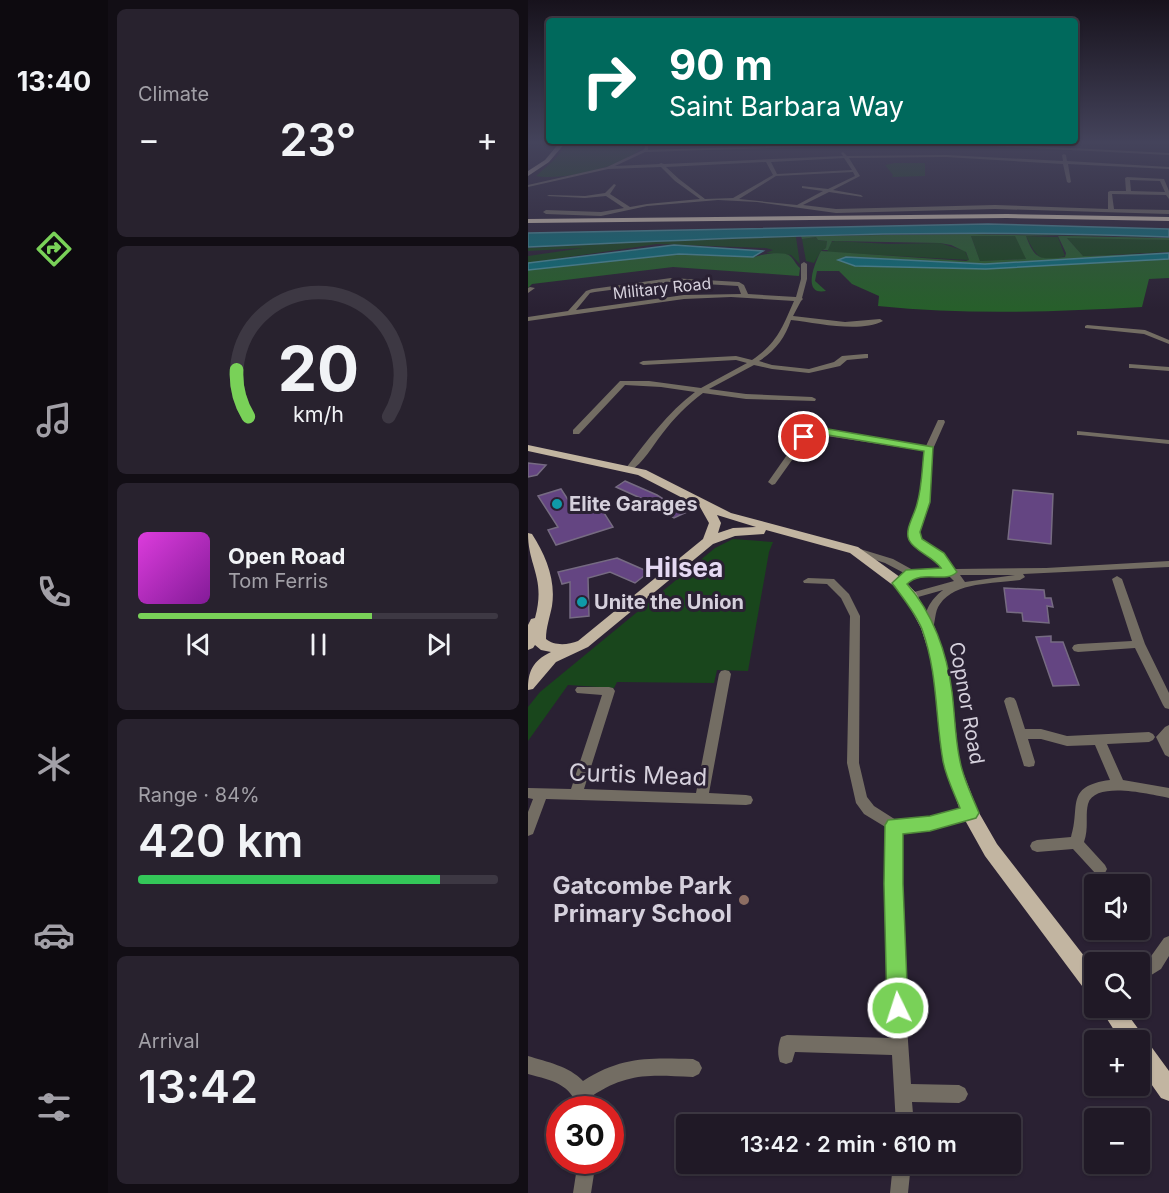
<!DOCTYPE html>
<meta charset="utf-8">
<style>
:root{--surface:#201926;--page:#28222e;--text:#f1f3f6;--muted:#a2a0a7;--line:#3d3843;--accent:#79d158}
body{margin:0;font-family:Inter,sans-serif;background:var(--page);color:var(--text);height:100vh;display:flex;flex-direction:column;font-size:22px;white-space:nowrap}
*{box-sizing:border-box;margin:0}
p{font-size:20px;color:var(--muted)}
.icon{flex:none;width:33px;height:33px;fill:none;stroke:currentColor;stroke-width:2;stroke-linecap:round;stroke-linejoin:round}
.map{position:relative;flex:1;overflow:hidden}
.drawer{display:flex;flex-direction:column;gap:9px;padding:9px;background:#120e15;width:420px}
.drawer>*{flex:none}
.hud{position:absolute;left:18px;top:18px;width:532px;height:126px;border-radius:6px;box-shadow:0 2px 4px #0004,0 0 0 2px var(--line);background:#00695c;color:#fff;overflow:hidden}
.controls{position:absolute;left:556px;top:874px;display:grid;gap:12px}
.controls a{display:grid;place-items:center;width:66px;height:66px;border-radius:6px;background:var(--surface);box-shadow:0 2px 4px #0004,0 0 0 2px var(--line);font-size:30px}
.speed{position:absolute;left:18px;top:1096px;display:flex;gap:12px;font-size:30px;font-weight:700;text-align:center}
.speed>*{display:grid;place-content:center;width:78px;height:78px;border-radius:50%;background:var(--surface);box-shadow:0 2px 4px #0004,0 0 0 2px var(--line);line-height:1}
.speed .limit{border:9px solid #d22;background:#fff;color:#111}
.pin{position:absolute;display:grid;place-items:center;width:51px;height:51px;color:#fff;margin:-26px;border:3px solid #fff;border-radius:50%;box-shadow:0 2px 6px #0007}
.me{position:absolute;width:66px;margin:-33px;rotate:356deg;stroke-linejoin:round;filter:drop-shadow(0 0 4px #0008)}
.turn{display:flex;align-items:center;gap:21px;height:126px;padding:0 24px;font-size:27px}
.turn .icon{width:78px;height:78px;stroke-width:2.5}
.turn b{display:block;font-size:42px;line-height:51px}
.big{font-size:45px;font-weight:600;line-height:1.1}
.drawer .tile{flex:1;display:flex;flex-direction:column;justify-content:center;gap:9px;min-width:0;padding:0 21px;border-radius:9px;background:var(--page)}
.drawer .dial{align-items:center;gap:0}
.dial svg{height:156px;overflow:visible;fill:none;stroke:var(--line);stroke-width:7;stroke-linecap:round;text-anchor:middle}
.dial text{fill:var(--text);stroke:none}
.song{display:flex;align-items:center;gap:18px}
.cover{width:72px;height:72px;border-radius:9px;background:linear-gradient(135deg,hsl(300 70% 55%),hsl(290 70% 35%))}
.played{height:6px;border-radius:3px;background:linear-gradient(90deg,var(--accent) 65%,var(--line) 65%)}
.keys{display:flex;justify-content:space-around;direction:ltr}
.heat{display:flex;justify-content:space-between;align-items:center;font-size:33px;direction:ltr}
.charge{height:9px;border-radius:4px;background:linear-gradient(90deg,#34c759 84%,var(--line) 0)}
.trip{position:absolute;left:148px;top:1114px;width:345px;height:60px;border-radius:6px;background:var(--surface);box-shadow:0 2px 4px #0004,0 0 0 2px var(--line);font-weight:600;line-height:60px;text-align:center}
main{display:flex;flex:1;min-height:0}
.tab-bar{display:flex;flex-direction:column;width:108px;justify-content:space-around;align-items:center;background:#0d0a0f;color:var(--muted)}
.tab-bar .icon{width:42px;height:42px}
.tab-bar .active{color:var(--accent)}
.tab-bar b{font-size:27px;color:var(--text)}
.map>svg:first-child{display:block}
.green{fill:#19461c}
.forest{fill:#275f2b;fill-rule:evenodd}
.water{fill:#0b6e76;stroke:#488b95;stroke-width:1.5}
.building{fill:#644582;stroke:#766b82;stroke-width:1.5}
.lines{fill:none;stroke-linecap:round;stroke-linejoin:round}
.minor{fill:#736d63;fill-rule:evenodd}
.major{fill:#c2b5a1;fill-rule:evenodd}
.highway{fill:#e1d2b9;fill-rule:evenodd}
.route{fill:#79d158;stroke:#4f8839;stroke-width:1.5}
.culture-dot{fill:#0f9aa8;stroke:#2a2133;stroke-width:2}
.education-dot{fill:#8d6e63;stroke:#2a2133;stroke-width:2}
.labels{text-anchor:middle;stroke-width:6;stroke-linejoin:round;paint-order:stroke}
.far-street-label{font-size:16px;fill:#d5d0dc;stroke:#2a2133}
.poi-label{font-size:20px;font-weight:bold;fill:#d5d0dc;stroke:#2a2133;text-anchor:start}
.street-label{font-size:20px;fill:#d5d0dc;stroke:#2a2133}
.near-street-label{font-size:24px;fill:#d5d0dc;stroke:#2a2133}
.near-poi-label{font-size:24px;font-weight:bold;fill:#d5d0dc;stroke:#2a2133;text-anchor:end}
.district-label{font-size:26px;font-weight:bold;fill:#e5d9f3;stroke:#2a2133}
</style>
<main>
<nav class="tab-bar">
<b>13:40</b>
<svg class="icon active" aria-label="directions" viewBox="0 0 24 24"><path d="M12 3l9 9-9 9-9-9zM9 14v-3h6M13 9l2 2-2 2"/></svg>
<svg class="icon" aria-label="music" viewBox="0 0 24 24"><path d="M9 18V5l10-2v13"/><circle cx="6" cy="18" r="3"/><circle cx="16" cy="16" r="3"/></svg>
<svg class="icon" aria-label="phone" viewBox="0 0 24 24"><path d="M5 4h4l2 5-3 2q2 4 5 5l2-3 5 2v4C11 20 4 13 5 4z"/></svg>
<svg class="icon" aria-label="climate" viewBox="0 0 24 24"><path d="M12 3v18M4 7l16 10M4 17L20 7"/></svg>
<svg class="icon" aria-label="car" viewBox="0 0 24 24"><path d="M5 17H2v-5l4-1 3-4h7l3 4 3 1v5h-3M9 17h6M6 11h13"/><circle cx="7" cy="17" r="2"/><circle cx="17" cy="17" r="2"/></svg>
<svg class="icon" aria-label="filters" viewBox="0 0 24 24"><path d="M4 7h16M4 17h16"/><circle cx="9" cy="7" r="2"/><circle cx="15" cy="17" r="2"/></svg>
</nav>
<section class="drawer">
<div class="tile"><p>Climate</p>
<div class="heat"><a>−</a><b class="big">23°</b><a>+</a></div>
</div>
<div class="tile dial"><svg viewBox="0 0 100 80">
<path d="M14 69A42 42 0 1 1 86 69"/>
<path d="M14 69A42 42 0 0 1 8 45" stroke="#79d158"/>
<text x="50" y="56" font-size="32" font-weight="700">20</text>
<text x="50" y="72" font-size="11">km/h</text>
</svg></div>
<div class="tile">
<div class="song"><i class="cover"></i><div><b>Open Road</b><p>Tom Ferris</p></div></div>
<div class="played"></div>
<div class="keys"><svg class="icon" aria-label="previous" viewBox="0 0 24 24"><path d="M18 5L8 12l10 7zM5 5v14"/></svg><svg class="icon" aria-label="pause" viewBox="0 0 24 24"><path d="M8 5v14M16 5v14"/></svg><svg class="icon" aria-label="next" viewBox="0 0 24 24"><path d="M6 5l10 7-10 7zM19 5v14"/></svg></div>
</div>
<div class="tile"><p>Range · 84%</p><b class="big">420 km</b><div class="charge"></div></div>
<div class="tile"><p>Arrival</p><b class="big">13:42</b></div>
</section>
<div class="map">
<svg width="641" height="1193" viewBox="0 0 641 1193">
<rect width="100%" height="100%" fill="#2a2133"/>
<!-- green -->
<path class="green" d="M41 142H113L115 146C99 167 33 181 8 176L26 160Z
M367 163H397V176L364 177 365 175 357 165Z
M393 231 641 235V237L403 233 238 236 268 237 272 264 263 255 238 253 245 250 238 248 129 244 0 263V256L55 248 0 251V248L110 242 0 247V241Z
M443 236H489L498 259 452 261Z
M498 236 530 237 537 256C512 263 509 258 498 236Z
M543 236 641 240V252L555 256 539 238Z
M288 237 290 240 299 241 298 248 293 251 286 263 278 261 274 239Z
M307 241 361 244 412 243 437 251 441 260 299 252 303 242Z
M205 539 245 542 241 552 220 671 189 670 186 683 89 682 86 688 40 685 0 741V707L12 692 187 548Z"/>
<!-- forest -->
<path class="forest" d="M443 234 641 238V240L539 238 555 256 641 253 457 264 318 257 310 260 327 266 458 269 641 259V278L621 279 614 307C526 312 438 315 350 306L351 296 324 284 311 271H289L287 281 298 291C273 296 287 262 293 251L438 261 441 260 438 252 423 245 412 243 304 241 300 250H295L298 248 299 241 290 240 288 237 274 239 273 236ZM443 236H487L498 259 452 261ZM498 236H530L538 253 537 257C512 260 507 260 498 236Z
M145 254 227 257C234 254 256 251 262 256 266 259 268 265 272 268L271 276 145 267 4 284 0 288V270Z"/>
<!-- water -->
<path class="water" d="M460 224 641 229V237C427 228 214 237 0 247V233Z
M146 245 235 251 225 257 151 254 0 270V263Z
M641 253V259L458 269 327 266 310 260 318 257 457 264Z"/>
<!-- building -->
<path class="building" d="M0 463 18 465 9 475 0 477Z
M97 481 129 495 157 513 146 518 119 501 88 487Z
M33 489 48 512 71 505 85 527 28 545 20 530 30 527 10 496Z
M485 490 525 494 523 544 480 539Z
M89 558 121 572 107 583 82 572 60 578 61 616 42 618V582L34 584 30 572Z
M476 588 516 590 517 598H523L525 607 519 606 521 623 495 621 494 613 479 612Z
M523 636V642H535L551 685 525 686 508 637Z"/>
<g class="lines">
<!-- minor -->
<path class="minor" d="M116 142H120V150L363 142H425L641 153V155L401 143 117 152 87 166 131 164 133 163 136 164 315 156 313 153 315 152 319 156 418 155 535 161 534 155 536 154 538 155 539 161 641 167V169L540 164 543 182 541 183 539 182 535 164 418 157 321 158 332 176 305 190 333 195 335 197 301 192 275 205 308 209 467 205 580 209V192L582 191H598L597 178 599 177 636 179 641 191V199L638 195 584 194 586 209 641 210V214L467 209 308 213 229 202 190 200 119 206 73 216 18 214 15 212 18 210 73 212 96 208 78 196 57 198 19 196 21 195 57 196 77 193 86 184 88 185 82 194 102 207 119 204 172 199 147 181 133 167 80 169 0 187V185L79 167 115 150 117 148ZM316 158 324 170 249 174 243 162ZM238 162 245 175 205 198 177 199 151 179 138 167ZM325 172 327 176 300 189 274 186V188L295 191 269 205 211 199 248 176ZM602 180 632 181 637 192 603 191Z
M276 262 279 264V279L274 298 275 299 273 301 265 316 317 322 352 319 355 321C332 333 289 323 263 320 257 338 247 351 231 361L244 365 281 369 306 362 314 356 337 354H340V358L319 360 312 366 281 373 244 369 226 365 181 389 218 394 284 397 288 399 287 401 218 399 175 393C159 405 146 418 134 434 125 445 115 464 102 471L98 468C119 441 140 412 167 392L133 387 97 385 51 434H45V430L92 381H121L173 388 219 363 208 360 115 365 111 363 115 361 208 356 224 360C250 342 254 328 266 301L203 297 156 299 0 321V317L40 311 58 291 64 289 143 278 211 282 216 285 220 294 268 297 273 279V264ZM143 282 210 286 213 294 156 295 48 310 62 293 67 292Z
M2 287 7 288 0 293V288Z
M559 325 617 330 641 340V344L616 334 557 328V326Z
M601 364 641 367V371L604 368H601Z
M410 420H416L417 422 405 449 401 502 391 532 392 539 396 544 415 554 427 569 518 568 641 561V567L495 574 497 577 492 580C468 584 428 581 412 604 406 612 408 622 404 631H396L395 628C397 611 401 601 415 590L383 599 378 596 379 594 426 581 421 576H386L371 586 366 583 376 573 357 563 323 552 321 550 323 548H329L365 559 385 570 416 569 407 558 390 548 382 540 381 532 391 502 397 451 292 435 279 439 247 484 244 485 240 482 273 435 291 430 398 446ZM432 575H487L437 582Z
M549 431 641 440V444L552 435H549Z
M589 576 594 579 617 644 641 693V709L637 708 635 705 607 648 550 652 546 651 544 648 546 645 550 644 604 641 584 579Z
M280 578 306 579 321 594 332 616 331 763 339 797 346 806 368 820 384 821 442 807 447 809 449 813 447 817C424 825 397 834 372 831L371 841 375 969 383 1084 431 1085 437 1088 440 1094 437 1100 431 1103 384 1102 386 1125H368L364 1055 267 1052 264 1062 258 1064 252 1062C249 1054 250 1045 253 1037L259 1035 363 1038 359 969 357 841 359 828 336 814 328 803 319 763 322 616 313 598 299 584 276 583 275 581Z
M197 670 201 671 203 674 181 793 218 795 223 796 225 800 223 804 218 805 18 799 5 834 0 836V812L5 799 0 798V788L43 789 74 695 49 693 47 690 49 687H81L85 688 87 691 56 789 168 793 191 674 193 671Z
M482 697 486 698 488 701 497 729H513L539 736 621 732 625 734 627 737 625 740 621 742 579 744 595 780 641 788V798C624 795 567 780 560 804 557 816 561 828 556 842L577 865 579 869 577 873 572 875 567 873 545 849 509 852 504 850 502 846 504 842 509 840 543 837C553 807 536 786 582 780L567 745 539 746 513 739H500L507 762 506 766 501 767 496 766 476 701 478 698Z
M641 725V757L637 755 628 737 637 727Z
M641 936V956L633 969 612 982V965L621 959 636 938Z
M0 1056C19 1062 41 1066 55 1081 94 1056 121 1058 165 1059L171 1062 174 1068 171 1074 165 1077C123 1075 100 1072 64 1096L69 1110H51C42 1083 25 1081 0 1074Z
M50 1161H68L63 1193H45Z
M365 1164H383L380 1193H362Z"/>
<!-- major -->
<path class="major" d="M32 142H38L21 162 0 176V171L17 160Z
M0 445 118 470 203 513 330 547 376 580 388 593 407 628 416 656 424 691 431 762 450 811 469 844 567 970V997L560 994 457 856 433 813 415 762 408 691 402 656 393 628 377 598 366 586 322 553 238 530 236 534 207 536 185 544 60 647 28 662 5 689 0 690C0 672 4 661 23 652L13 650 7 645 5 648 0 650V625L3 619 7 618C18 578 0 567 0 533L4 534C18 556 28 580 24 606 22 617 18 627 18 639 26 646 40 645 50 641L175 539 181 523 172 507 110 475 0 451ZM189 515 228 527 205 528 190 533 193 523Z
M572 1008H595L641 1071V1101L633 1098 612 1068V1041H593Z"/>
<!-- highway -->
<path class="highway" d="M479 214 641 217V221L479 218 0 223V219Z"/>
</g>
<!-- sky -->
<linearGradient id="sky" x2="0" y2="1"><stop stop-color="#17121c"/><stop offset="0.46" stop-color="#44435b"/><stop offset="1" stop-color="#44435b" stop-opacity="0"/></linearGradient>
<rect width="641" height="309" fill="url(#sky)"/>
<!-- route -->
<path class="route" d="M300 429 405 447 402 502 392 532 394 539 416 553 429 572C417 584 395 569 379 584 405 613 419 653 424 692 427 715 427 739 432 761 435 778 444 796 451 813L448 818 402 831 375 834V884L380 1008 377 1015 370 1018 362 1015 359 1008 356 884 357 825 360 820 402 816 432 808C426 793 418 777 415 761 407 716 410 674 394 629 387 612 375 598 364 583L378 570 413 568C405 556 387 552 381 540 376 530 387 514 389 504 394 487 394 468 396 451L300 435 276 441 271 437 287 430Z"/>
<!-- markers -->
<g class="culture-dot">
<circle cx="29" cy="504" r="6"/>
<circle cx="54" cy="602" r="6"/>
</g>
<circle class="education-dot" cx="216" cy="900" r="6"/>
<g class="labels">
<!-- far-street labels -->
<g class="far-street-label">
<text transform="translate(134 288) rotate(-6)" y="6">Military Road</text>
</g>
<!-- poi labels -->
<g class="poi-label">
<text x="41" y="511">Elite Garages</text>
<text x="66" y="609">Unite the Union</text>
</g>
<!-- street labels -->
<g class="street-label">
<text transform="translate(439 703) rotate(80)" y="7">Copnor Road</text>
</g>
<!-- near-street labels -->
<g class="near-street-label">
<text transform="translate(110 775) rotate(2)" y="8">Curtis Mead</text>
</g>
<!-- near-poi labels -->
<g class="near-poi-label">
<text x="204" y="894">Gatcombe Park<tspan x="204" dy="28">Primary School</tspan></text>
</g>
<!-- district labels -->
<g class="district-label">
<text x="156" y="577">Hilsea</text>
</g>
</g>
</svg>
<div class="controls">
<a><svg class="icon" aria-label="sound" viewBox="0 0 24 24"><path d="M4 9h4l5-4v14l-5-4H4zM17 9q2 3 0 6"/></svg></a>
<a><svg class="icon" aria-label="search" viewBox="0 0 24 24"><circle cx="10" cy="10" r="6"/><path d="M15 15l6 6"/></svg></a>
<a>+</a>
<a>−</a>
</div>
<div class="speed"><div class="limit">30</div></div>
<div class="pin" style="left:276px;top:437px;background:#d93025"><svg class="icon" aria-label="arrive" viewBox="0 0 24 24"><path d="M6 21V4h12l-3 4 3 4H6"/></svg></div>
<svg class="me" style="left:370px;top:1008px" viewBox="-20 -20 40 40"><circle r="17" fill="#79d158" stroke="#fff" stroke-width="3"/><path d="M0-11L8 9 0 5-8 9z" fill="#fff"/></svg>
<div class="trip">13:42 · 2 min · 610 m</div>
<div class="hud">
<div class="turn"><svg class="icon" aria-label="right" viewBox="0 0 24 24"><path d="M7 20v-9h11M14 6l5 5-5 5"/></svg><div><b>90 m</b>Saint Barbara Way</div></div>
</div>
</div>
</main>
